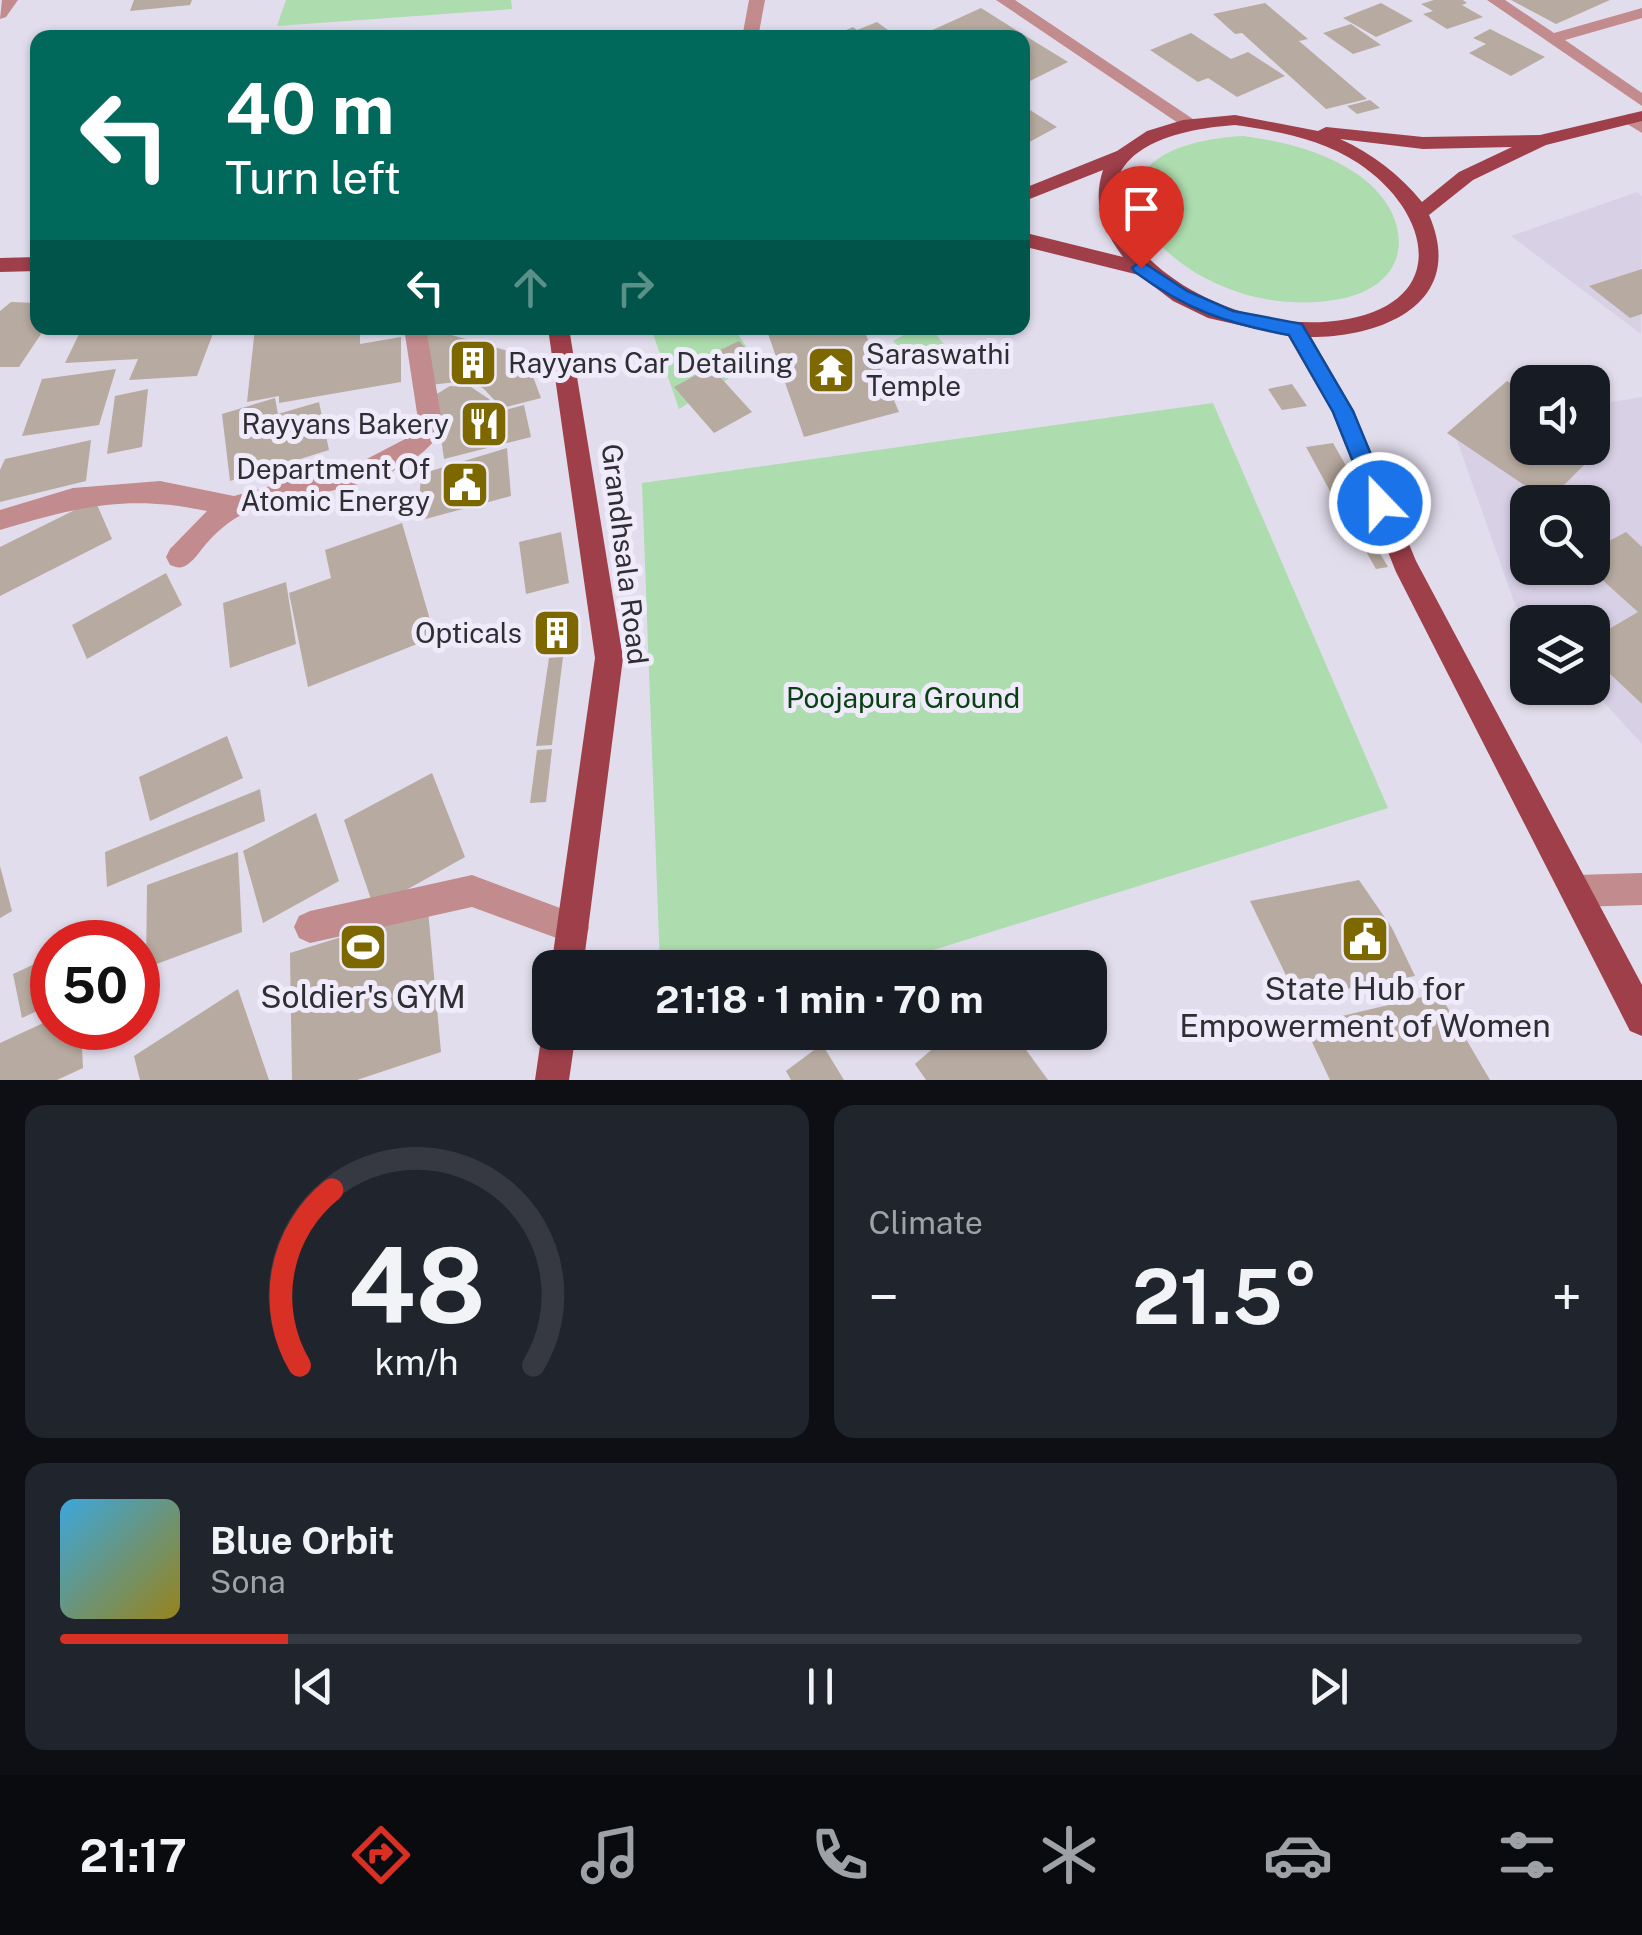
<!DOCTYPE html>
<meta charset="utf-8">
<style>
:root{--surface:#171b24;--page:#20242c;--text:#f1f3f6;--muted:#9ea1a6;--line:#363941;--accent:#d93025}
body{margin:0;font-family:"Public Sans",sans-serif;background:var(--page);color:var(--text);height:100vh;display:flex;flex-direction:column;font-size:38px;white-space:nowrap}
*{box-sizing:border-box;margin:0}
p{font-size:32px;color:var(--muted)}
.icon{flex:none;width:55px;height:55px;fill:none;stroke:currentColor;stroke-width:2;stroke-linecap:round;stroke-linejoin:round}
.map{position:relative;height:1080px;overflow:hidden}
.sheet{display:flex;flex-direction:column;gap:25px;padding:25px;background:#0d0f14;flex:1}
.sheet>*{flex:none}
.guide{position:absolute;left:30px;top:30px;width:1000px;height:305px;border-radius:20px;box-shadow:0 2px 8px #0004;background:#00695c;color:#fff;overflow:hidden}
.buttons{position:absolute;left:1510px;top:365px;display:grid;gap:20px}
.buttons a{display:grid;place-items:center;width:100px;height:100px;border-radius:20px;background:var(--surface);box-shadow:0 2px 8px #0004;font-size:50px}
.speed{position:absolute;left:30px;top:920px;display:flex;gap:20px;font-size:50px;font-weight:700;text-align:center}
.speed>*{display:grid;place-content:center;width:130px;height:130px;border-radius:50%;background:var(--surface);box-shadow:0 2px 8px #0004;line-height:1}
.speed .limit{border:15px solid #d22;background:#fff;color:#111}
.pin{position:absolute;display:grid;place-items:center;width:85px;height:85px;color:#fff;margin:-102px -42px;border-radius:50% 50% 50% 0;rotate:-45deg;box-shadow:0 0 10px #0007}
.pin .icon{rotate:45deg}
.me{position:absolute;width:110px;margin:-55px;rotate:338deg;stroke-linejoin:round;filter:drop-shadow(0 0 8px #0008)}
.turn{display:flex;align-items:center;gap:35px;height:210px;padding:0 30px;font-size:45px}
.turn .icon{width:130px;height:130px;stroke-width:2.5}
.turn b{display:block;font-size:70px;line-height:85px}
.lanes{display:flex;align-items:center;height:95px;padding:0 30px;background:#0003;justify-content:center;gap:50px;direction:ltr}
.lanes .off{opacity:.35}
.big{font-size:75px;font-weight:700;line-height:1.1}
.sheet .tile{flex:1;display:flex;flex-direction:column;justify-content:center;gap:15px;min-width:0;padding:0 35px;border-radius:20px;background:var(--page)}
.sheet .dial{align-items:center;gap:0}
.dial svg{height:260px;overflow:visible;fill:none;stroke:var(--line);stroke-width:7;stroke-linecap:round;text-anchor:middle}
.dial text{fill:var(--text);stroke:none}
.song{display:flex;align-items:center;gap:30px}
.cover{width:120px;height:120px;border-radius:15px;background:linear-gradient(135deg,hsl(200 70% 55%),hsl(50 70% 35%))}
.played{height:10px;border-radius:5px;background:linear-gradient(90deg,var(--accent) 15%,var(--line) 15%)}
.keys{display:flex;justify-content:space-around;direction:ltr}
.heat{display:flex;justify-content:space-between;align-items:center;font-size:55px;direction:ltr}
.sheet .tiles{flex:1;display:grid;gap:25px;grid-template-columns:1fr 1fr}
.tile:last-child{grid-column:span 2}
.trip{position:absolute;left:532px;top:950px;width:575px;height:100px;border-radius:20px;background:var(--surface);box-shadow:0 2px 8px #0004;font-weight:700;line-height:100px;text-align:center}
.menu{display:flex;height:160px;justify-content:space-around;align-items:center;background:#090b0e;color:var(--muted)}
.menu .icon{width:70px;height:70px}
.menu .active{color:var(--accent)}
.menu b{font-size:45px;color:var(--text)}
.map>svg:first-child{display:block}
.built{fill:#d8d1e6;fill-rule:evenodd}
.green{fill:#addcae}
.building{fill:#b7aaa0}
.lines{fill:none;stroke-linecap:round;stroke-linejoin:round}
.minor{fill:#c28b8d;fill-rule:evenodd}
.major{fill:#9e3f49;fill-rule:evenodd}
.route{fill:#1a73e8;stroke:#114b97;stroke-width:2.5}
.labels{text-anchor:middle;stroke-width:10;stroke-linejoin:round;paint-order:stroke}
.poi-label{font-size:28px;fill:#2f2e33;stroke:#efebfa;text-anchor:end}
.street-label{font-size:28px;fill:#2f2e33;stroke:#efebfa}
.park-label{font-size:28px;fill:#084112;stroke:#efebfa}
.near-poi-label{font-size:32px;fill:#2f2e33;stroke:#efebfa}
</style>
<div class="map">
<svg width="1642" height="1080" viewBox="0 0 1642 1080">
<rect width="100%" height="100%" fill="#e2ddec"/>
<!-- built -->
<path class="built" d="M1637 192 1642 196 1641 334 1511 236Z
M1642 397V744L1591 688 1592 622H1531L1515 605 1453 429 1528 448H1592L1593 405ZM1528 502H1592V568H1528Z"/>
<!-- green -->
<path class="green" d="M286 0H511L512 9 277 26Z
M1243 136C1284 142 1322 150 1357 174 1414 213 1417 284 1340 299 1182 330 1028 149 1243 136Z
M651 328H734L751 354 728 379 679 409Z
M916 328H931L947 348 916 366 893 341Z
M1213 403 1388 808 879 967H660L642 483Z"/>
<!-- building -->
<path class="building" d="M134 0H192L190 5 130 11Z
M1434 0H1463L1467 3 1462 5 1483 17 1447 29 1423 14 1433 11 1421 4Z
M1511 0H1610L1556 24Z
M1265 3 1308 39 1299 41 1367 99 1326 109 1242 33 1235 34 1213 14Z
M1381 3 1413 21 1376 37 1343 18Z
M981 8 1029 38 1068 62 1022 85V38H933L926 33Z
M877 22 899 38H828L853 27 857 30Z
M1351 24 1381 45 1353 54 1323 33Z
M1490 29 1545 57 1511 76 1469 53 1486 44 1473 38Z
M1191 33 1231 59 1248 52 1285 76 1237 97 1208 78 1198 82 1150 50Z
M1370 100 1380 108 1357 114 1347 106Z
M1022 105 1057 127 1022 146Z
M1642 269V314L1630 318 1589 286Z
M11 302 38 303V328H45L19 367H0V311Z
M82 328H215L197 376 129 380 138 359 65 363Z
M255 328H360V344L401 337V382L279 403V396L247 402Z
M766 328H863L899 412 804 437Z
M441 332 508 351 532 374 541 398 502 408 483 388 465 381 430 385 422 335Z
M739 341 749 352 727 362 718 351Z
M711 367 752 412 714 433 674 387Z
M116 369 99 425 22 436 42 379Z
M1507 381 1528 393V448H1592V435L1606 443 1548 501 1447 433Z
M1292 384 1307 406 1282 410 1268 389Z
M450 386 471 387 489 399 497 412 524 405 531 437 444 459 435 395Z
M148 389 142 447 107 454 115 396Z
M275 398 278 414 319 402 329 450 230 481 222 414Z
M91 440 86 481 0 502V470L5 459Z
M1333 443 1358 487 1330 491 1306 447Z
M507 448 511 496 418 521 421 474Z
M1360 494 1378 525 1353 529 1335 497Z
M95 500 112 539 0 596V547Z
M402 523 435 637 308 687 289 593 331 578 325 550Z
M1367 531 1388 567 1376 569 1355 532Z
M561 532 569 583 526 594 519 542Z
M1626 532 1642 547V704L1592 657V639L1638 612 1589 568H1592V550Z
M166 573 182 605 87 659 72 625Z
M286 582 296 644 230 668 223 603Z
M554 617 566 618 559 648H547Z
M563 657 552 745 536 746 549 658Z
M227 736 243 778 150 821 139 777Z
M552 749 546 802 530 803 537 750Z
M432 773 465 857 374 908 344 820Z
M260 789 265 821 107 887 105 852Z
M316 813 339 881 263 923 243 851Z
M238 852 242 932 146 968 147 885Z
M0 866 12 911 0 918Z
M1359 880 1392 928 1415 976 1297 998 1250 901Z
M428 910 441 1052 357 1080H292L290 953Z
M112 928 117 942H81Z
M52 956V1004L22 1018 13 974Z
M238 989 269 1080H140L134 1056Z
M1439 993 1490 1080H1330L1304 1025Z
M52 1019V1028H81L83 1068 57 1080H0V1043Z
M952 1032H1013L1048 1080H926L915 1064Z
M822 1044 844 1080H791L786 1071Z"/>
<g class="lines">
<!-- minor -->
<path class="minor" d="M2 0H18L6 17 0 19Z
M749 0H765L758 38H742Z
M996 0H1015L1199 123 1190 128 1184 127Z
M1487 0H1505L1554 33 1642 8V18L1565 40 1642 93V106Z
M1628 114 1642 120V133L1619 119Z
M404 328H426L443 428C411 485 319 491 263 506 239 513 222 526 206 544 200 551 193 562 185 566 178 569 177 567 170 565L166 557 170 549 207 511C127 494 77 507 0 530V510L73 488 160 481 234 496 363 461 407 438 419 426Z
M1642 873V905L1577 907 1566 902 1561 891 1566 880 1577 875Z
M472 875 584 917 589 928 584 939 573 944 472 907 310 943 299 938 294 927 299 916 310 911Z"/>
<!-- major -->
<path class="major" d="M1642 111V121L1546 145 1473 180 1429 215C1467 302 1384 337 1311 337L1354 411 1416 561 1642 985V1036L1630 1031 1396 572 1332 412 1288 336 1208 318 1173 301 1139 275 1022 246V232L1123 257C1103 230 1092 203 1103 170L1022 202V189L1117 151 1147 131 1183 120 1235 115 1318 131 1326 127 1423 137 1540 135ZM1235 125C1277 131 1322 139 1358 163 1429 210 1452 299 1348 319 1174 351 987 143 1235 125ZM1340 139 1423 149 1512 147 1459 172 1422 202C1399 174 1373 154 1340 139Z
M38 257V271L0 272V258Z
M548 328H569L623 658 583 968H551L595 658Z
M550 1019V1032H576L569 1080H535L542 1032Z"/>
</g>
<!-- route -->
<path class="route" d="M1141 261 1187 291 1233 311 1302 324 1353 411 1391 503 1388 509H1372L1333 412 1289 335C1225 323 1187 310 1135 272L1132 268Z"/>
<!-- icons -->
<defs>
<g id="building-square" transform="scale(2.5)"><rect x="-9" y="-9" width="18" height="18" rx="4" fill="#7d6800" stroke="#efebfa"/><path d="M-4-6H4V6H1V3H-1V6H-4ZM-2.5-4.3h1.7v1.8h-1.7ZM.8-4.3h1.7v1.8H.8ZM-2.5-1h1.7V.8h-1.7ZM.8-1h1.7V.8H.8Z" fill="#fff"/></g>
<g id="temple-square" transform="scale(2.5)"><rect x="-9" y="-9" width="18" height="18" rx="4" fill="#7d6800" stroke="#efebfa"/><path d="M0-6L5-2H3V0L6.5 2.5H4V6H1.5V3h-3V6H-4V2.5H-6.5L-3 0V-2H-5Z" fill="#fff"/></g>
<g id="restaurant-square" transform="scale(2.5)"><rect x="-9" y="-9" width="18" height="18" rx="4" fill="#7d6800" stroke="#efebfa"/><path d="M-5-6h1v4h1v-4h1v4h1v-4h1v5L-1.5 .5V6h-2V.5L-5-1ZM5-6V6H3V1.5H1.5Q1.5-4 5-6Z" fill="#fff"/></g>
<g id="civic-square" transform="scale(2.5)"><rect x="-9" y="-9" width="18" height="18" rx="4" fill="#7d6800" stroke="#efebfa"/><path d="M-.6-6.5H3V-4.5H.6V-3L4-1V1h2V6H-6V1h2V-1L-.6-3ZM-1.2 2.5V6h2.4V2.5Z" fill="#fff"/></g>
<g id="stadium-square" transform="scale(2.5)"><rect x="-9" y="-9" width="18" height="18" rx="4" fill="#7d6800" stroke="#efebfa"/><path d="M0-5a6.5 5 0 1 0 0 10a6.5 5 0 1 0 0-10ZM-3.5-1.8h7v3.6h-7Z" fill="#fff"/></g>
</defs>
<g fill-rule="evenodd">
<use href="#building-square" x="473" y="363"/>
<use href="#temple-square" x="831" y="370"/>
<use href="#restaurant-square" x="484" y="424"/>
<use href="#civic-square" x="465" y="485"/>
<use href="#building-square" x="557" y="633"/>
<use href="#civic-square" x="1365" y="939"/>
<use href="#stadium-square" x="363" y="947"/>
</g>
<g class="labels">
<!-- poi labels -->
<g class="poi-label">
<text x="866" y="364" text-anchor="start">Saraswathi<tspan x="866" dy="32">Temple</tspan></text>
<text x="508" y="373" text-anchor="start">Rayyans Car Detailing</text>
<text x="449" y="434">Rayyans Bakery</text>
<text x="430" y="479">Department Of<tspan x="430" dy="32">Atomic Energy</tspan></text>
<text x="522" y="643">Opticals</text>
</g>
<!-- street labels -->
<g class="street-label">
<text transform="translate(625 554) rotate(83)" y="10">Grandhsala Road</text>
</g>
<!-- park labels -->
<g class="park-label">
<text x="903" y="708">Poojapura Ground</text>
</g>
<!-- near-poi labels -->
<g class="near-poi-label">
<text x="1365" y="1000">State Hub for<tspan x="1365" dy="37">Empowerment of Women</tspan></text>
<text x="363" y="1008">Soldier's GYM</text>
</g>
</g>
</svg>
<div class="buttons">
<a><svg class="icon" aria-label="sound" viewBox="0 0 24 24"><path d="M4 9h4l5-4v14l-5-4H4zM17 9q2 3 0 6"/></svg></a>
<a><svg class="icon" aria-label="search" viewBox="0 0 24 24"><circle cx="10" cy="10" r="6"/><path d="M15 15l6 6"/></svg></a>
<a><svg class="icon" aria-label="layers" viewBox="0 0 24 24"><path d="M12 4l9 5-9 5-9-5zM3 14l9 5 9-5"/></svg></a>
</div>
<div class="speed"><div class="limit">50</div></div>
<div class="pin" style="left:1141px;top:268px;background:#d93025"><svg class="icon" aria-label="arrive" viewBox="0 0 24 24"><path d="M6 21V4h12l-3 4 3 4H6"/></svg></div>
<svg class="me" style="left:1380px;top:503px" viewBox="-20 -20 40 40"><circle r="17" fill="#1a73e8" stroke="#fff" stroke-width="3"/><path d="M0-11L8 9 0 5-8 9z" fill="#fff"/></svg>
<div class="trip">21:18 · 1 min · 70 m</div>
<div class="guide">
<div class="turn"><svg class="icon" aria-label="left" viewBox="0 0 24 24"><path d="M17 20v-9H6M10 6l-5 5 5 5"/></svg><div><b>40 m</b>Turn left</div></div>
<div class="lanes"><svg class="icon" aria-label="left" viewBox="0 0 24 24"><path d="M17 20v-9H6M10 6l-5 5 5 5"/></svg><svg class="icon off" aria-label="ahead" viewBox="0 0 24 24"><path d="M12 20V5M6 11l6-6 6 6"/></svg><svg class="icon off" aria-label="right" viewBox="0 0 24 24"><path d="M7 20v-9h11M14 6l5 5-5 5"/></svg></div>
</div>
</div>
<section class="sheet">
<div class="tiles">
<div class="tile dial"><svg viewBox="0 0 100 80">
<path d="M14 69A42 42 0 1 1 86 69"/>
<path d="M14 69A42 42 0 0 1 24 15" stroke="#d93025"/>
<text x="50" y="56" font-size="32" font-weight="700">48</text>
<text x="50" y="72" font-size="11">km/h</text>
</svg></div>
<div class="tile"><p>Climate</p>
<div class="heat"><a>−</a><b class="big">21.5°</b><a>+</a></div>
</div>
<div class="tile">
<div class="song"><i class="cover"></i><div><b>Blue Orbit</b><p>Sona</p></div></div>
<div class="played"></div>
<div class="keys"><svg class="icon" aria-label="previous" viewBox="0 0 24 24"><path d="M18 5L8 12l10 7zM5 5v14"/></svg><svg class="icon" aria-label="pause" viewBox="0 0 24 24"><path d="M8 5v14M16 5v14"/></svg><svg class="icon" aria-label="next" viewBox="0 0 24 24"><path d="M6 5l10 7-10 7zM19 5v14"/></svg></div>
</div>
</div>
</section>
<nav class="menu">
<b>21:17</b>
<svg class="icon active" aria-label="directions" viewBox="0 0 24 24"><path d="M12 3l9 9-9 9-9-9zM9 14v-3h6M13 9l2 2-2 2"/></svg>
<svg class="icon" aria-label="music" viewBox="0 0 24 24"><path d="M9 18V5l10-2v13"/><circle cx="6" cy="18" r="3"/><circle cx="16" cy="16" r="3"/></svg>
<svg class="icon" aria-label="phone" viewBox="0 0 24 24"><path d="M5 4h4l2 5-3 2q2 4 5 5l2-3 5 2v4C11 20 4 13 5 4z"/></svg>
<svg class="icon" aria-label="climate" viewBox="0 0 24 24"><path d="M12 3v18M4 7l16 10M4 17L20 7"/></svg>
<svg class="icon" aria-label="car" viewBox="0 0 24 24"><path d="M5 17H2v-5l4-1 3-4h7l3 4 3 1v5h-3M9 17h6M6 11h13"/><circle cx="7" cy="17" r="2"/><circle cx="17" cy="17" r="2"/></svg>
<svg class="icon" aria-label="filters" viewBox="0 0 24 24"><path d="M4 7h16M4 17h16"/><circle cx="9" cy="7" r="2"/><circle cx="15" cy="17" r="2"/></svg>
</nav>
